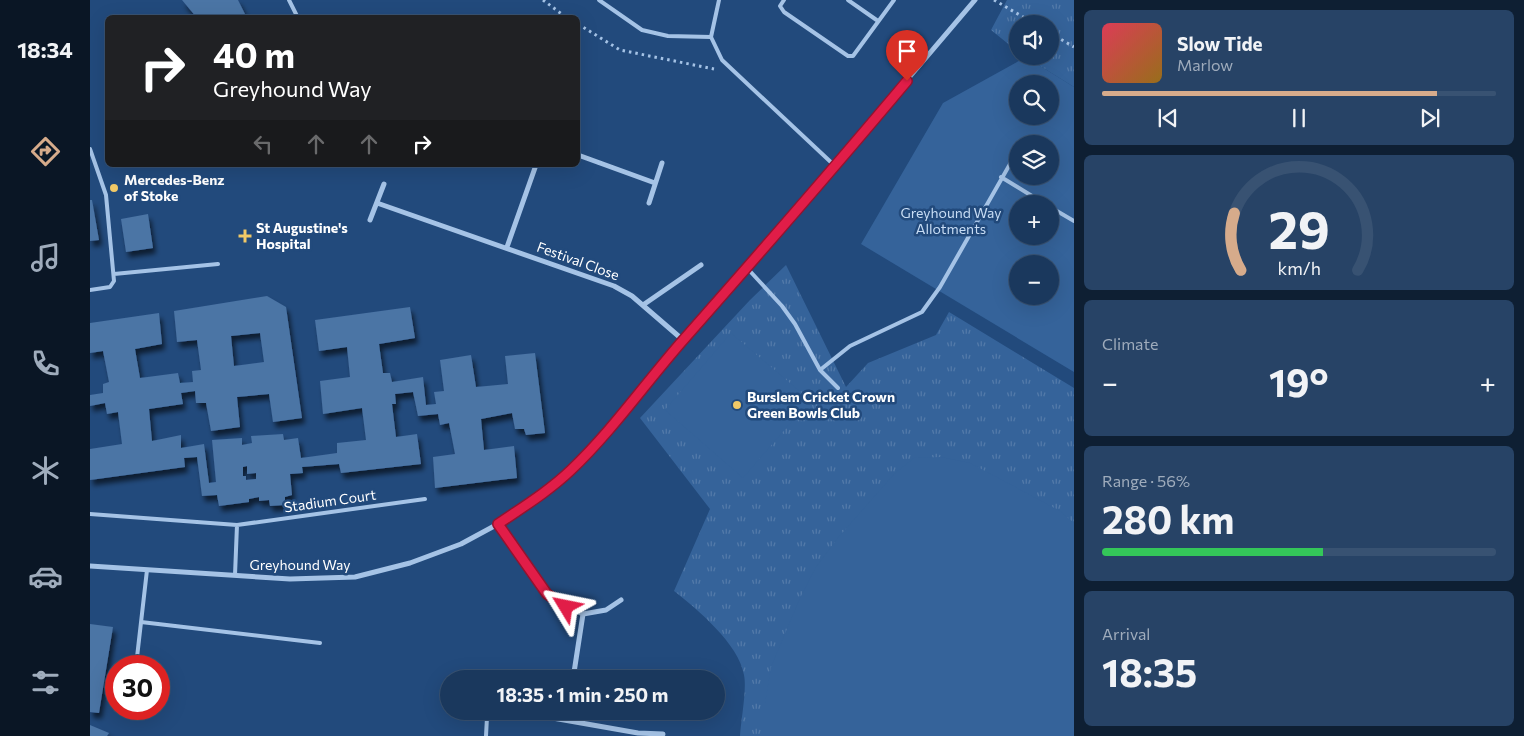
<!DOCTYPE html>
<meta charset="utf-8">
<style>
:root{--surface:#1a385d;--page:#274366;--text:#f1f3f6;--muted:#9facbc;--line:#385272;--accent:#d6ab8b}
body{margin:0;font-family:Commissioner,sans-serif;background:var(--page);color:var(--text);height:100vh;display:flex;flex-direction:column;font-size:19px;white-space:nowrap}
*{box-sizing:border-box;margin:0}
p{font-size:16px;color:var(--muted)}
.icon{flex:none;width:28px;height:28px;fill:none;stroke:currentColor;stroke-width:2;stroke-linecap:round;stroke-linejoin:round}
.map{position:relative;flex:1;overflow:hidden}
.panel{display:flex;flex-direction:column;gap:10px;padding:10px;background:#0e1f33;width:450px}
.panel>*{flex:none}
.top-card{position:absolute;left:15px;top:15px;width:475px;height:152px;border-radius:8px;box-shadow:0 5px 20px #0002,0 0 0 1px var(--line);background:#202124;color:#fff;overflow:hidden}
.buttons{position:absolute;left:919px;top:15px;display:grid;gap:10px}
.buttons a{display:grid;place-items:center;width:50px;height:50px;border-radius:50%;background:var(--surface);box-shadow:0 5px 20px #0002,0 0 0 1px var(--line);font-size:25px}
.speed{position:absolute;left:15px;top:655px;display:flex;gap:10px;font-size:25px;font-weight:700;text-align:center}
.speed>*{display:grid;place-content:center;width:65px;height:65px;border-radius:50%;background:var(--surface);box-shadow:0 5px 20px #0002,0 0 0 1px var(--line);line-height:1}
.speed .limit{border:8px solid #d22;background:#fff;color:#111}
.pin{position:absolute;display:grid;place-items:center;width:42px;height:42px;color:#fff;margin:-51px -21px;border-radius:50% 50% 50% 0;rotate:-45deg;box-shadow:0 0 5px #0007}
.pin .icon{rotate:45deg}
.me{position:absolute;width:55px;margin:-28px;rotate:305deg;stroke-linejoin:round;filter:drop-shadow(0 0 4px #0008)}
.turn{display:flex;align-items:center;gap:18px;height:105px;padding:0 25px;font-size:22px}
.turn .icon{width:65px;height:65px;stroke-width:2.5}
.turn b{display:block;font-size:35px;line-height:42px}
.lanes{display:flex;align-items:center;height:48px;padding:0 25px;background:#0003;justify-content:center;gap:25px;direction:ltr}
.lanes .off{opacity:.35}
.big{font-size:38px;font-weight:700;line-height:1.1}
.panel .card{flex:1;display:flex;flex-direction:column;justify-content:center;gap:8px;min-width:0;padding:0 18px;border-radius:8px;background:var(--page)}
.panel .dial{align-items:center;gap:0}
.dial svg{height:130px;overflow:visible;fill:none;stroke:var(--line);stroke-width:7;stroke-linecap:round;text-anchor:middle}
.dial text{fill:var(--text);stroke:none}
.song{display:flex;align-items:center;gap:15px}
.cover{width:60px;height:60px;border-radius:8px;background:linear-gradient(135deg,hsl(350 70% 55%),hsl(40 70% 35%))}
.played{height:5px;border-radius:2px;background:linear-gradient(90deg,var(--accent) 85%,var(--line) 85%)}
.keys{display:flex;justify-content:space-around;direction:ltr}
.heat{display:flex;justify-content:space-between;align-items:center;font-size:28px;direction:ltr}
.charge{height:8px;border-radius:4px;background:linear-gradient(90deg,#34c759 56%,var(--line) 0)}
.trip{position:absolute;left:350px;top:670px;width:285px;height:50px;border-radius:25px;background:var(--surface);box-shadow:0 5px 20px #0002,0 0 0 1px var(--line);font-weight:700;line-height:50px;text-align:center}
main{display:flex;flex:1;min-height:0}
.tab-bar{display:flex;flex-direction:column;width:90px;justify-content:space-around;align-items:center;background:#0a1625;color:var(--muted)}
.tab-bar .icon{width:35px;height:35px}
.tab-bar .active{color:var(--accent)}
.tab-bar b{font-size:22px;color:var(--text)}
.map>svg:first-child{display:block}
.grass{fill:url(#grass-tufts)}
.garden{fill:#35639a;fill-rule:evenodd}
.building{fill:#4b74a5;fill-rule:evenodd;filter:url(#shadow)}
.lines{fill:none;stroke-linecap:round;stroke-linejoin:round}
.path{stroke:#a5c3e6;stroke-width:3;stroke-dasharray:2.5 4;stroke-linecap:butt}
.lane{stroke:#a5c3e6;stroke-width:4}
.street{stroke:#a5c3e6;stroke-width:5}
.route-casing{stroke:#92132f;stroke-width:12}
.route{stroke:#e11d48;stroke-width:9}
.poi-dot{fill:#f1c967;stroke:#224a7c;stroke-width:2}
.labels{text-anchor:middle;stroke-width:5;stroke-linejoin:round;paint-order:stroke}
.poi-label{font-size:14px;font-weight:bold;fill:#fff;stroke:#224a7c;text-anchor:start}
.park-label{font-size:14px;fill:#c8ddf5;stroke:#224a7c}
.street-label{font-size:14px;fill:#fff;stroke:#224a7c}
</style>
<main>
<nav class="tab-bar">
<b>18:34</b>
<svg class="icon active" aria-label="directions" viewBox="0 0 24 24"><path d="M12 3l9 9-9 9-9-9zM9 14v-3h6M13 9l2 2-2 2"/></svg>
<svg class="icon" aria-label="music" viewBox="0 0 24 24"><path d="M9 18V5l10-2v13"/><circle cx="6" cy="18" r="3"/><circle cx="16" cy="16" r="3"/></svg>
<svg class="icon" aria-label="phone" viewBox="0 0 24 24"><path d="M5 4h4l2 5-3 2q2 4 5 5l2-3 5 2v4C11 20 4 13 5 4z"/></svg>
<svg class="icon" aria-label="climate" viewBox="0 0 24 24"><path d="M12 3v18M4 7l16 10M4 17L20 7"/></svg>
<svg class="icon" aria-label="car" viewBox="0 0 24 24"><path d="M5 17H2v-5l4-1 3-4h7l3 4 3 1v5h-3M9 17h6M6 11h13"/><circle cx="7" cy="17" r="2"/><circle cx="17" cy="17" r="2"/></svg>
<svg class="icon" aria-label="filters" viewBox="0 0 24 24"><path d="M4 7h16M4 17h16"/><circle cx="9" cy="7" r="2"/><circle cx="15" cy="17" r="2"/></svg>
</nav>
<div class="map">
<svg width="984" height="736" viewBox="0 0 984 736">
<defs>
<pattern id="grass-tufts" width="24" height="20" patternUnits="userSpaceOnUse" patternTransform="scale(1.25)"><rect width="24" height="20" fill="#35639a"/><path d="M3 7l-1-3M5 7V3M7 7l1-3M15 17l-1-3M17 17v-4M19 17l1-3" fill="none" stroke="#537aa9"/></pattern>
<filter id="shadow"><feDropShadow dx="3" dy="5.5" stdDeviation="2.5" flood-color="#0009"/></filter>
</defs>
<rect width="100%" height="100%" fill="#224a7c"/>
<!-- grass -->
<path class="grass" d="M917 0H984V87L934 56H960V24H928L927 51 901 30Z
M696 265 756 387 778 363 846 335 859 312 984 388V736H650C651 720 657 689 654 675 649 644 607 609 584 591L620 509 550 418 660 300Z"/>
<!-- garden -->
<path class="garden" d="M936 57 984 87V372L771 244 853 103ZM928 84H960V116H928ZM928 144H960V176H928ZM928 204H960V236H928ZM928 264H960V296H928Z
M641 333 720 400 653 478 575 410Z
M851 457 880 463 970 511 984 523V736H675V703L681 667 710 598 726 567 747 539 804 474 824 458Z"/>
<!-- building -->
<path class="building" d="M92 0H148L157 18H107Z
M0 200H2L9 240 0 241Z
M58 214 63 248 36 252 31 219Z
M177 296 196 307 212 418 183 422 179 394 147 397 150 427 121 431 116 403H106L105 391 91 393 93 404 59 409 62 441 91 435V448L114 444 119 483 126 482 122 440 152 438V445L162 443 161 436 193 434 194 440 208 438 211 458 247 453V443L276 440 272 408 233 414 230 381 260 377 257 347 229 351 225 320 320 307 325 338 289 344 293 373H300L302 382 333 377 336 405 346 404 344 392 354 391 350 360 381 355 386 387 418 384 415 356 445 353 455 433 436 435 434 429H425L422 413 391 419 394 450 424 446 427 478 345 488 343 457 365 454 359 423 350 425 348 414 328 416 323 392 305 394 306 404H302L306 437 327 434 331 464 251 473 249 464 212 467 213 473 200 474 202 495 195 497V505L180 506 179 500 169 501V497L159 499V502L129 506 127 495 112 496 107 457 94 458 95 467 0 480V449L32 444 28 412 17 414 15 403 0 406V395L13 393V384L19 382 13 351 0 353V323L69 313 72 344 45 349 50 378 88 373 90 383 103 382 102 371 111 370 107 340 87 342 84 311ZM170 333 174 362 144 366 141 336ZM157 466V474L166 473V479L156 480V476H153V467Z
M0 624 23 627 9 713 0 712Z
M0 725 19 733 17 736H0Z"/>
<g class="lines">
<!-- path -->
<path class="path" d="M453 0 477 18
M904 0 945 24
M488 24 530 50 624 69
M960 33 984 47"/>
<!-- lane -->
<path class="lane" d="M199 0 208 18
M509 0 552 30 578 36 621 37 632 60 745 166
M694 0 690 6 694 12 758 56H763L804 0
M758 0 788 21
M621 37 629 0
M0 149 16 195 24 281 20 287 0 290
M911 177 955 204
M960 207 984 221
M658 269 692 306 705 324 730 370 748 388
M24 274 128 264
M730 370 760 346 832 312 850 287 928 150
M0 514 147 525 335 499
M145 575 147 525
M51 622 230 643
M46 666 57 570
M396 736 397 717 404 713 457 717"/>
<!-- street -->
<path class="street" d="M488 155 565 183
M287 203 524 286 542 296 593 340
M559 203 572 163
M280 220 294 184
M417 247 446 165
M553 305 611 265
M408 524 457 595 476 607 493 614 483 679
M0 566 200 579 265 577 320 563 371 544 408 524 444 501 481 470 520 429 885 0
M493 614 516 610 531 600
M457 717 548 733 573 734
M476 719 478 711"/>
</g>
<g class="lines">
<!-- route casing -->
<g class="route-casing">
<path id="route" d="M476 607 457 594 408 524C433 507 459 491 481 470 523 430 556 382 595 338 670 253 744 168 817 81"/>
</g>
<!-- route -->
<use href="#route" class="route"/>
</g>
<!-- markers -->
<g class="poi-dot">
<circle cx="24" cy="188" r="5"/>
<path d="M152.5 228.5h5v5h5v5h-5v5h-5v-5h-5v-5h5z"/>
<circle cx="647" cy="405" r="5"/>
</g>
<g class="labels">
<!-- poi labels -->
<g class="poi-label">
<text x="34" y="185">Mercedes-Benz<tspan x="34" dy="16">of Stoke</tspan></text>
<text x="166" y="233">St Augustine's<tspan x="166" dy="16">Hospital</tspan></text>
<text x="657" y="402">Burslem Cricket Crown<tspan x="657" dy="16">Green Bowls Club</tspan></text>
</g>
<!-- park labels -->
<g class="park-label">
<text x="861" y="218">Greyhound Way<tspan x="861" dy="16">Allotments</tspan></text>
</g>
<!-- street labels -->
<g class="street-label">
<text transform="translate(488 261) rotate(20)" y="5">Festival Close</text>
<text transform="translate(240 501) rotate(-8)" y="5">Stadium Court</text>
<text x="210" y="570">Greyhound Way</text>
</g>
</g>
</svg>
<div class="buttons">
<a><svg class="icon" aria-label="sound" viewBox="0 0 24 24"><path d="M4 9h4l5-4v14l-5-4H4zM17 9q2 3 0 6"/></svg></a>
<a><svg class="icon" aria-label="search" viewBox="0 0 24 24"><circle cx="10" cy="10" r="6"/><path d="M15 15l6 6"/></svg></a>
<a><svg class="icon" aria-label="layers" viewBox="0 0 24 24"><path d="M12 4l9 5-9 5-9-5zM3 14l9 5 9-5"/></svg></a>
<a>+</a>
<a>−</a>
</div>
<div class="speed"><div class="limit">30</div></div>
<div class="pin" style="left:817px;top:81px;background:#d93025"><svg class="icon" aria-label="arrive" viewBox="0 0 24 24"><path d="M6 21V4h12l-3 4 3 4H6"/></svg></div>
<svg class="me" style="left:476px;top:607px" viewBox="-20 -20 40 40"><path d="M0-17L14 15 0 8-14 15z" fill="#e11d48" stroke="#fff" stroke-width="4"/></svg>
<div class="trip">18:35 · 1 min · 250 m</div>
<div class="top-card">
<div class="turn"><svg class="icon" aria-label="right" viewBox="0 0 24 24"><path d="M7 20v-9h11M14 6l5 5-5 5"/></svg><div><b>40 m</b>Greyhound Way</div></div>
<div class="lanes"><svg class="icon off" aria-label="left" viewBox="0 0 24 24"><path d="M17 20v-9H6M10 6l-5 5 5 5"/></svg><svg class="icon off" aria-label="ahead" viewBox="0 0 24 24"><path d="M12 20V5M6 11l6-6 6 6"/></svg><svg class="icon off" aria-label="ahead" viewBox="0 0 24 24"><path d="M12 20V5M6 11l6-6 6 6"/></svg><svg class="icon" aria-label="right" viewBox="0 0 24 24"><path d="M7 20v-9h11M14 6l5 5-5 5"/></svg></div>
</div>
</div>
<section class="panel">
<div class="card">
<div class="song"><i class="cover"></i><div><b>Slow Tide</b><p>Marlow</p></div></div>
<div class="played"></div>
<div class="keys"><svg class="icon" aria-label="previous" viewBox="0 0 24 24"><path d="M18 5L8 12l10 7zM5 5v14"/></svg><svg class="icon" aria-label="pause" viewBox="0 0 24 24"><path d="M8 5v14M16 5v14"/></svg><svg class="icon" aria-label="next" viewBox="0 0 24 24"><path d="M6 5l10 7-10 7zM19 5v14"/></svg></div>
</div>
<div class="card dial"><svg viewBox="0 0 100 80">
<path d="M14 69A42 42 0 1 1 86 69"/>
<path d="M14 69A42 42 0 0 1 10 34" stroke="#d6ab8b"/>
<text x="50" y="56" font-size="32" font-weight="700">29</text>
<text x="50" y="72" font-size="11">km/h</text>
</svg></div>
<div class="card"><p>Climate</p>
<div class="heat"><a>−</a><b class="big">19°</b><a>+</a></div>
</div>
<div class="card"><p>Range · 56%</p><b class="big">280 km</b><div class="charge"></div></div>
<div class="card"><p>Arrival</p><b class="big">18:35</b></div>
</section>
</main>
